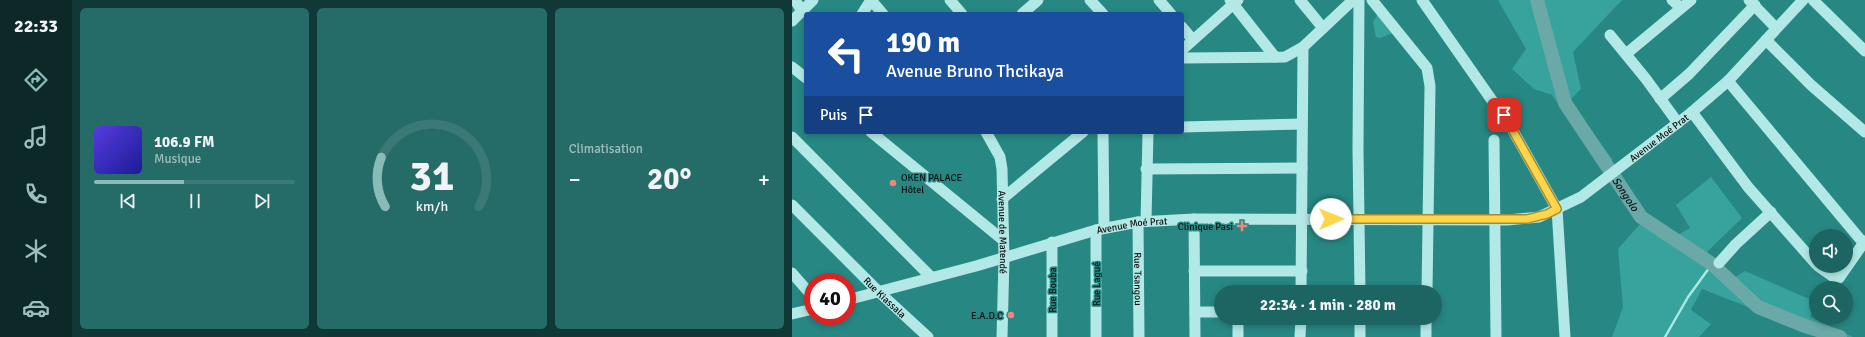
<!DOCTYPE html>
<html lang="fr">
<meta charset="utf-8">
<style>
:root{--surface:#1d6562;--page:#256b68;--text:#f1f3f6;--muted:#a0bdbe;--line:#3b7977;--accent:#8bbbb9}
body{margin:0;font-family:Signika,sans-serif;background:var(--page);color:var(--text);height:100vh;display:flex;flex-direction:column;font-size:15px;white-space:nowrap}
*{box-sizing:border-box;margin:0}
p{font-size:13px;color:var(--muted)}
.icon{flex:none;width:22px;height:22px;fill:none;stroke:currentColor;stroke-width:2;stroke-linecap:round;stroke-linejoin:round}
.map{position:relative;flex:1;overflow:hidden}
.details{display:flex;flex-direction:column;gap:8px;padding:8px;background:#103836;width:720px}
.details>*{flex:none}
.guide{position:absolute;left:12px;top:12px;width:380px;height:122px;border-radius:4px;box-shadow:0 2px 6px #0003;background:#1a4fa0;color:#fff;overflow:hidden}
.controls{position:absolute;left:1017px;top:229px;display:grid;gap:8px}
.controls a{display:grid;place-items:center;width:44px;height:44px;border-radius:50%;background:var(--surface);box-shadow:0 2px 6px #0003;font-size:20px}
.speed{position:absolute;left:12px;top:273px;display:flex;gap:8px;font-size:20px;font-weight:700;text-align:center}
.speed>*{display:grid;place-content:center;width:52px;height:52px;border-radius:50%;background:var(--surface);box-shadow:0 2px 6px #0003;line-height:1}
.speed .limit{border:6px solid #d22;background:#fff;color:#111}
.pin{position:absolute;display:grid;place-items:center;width:34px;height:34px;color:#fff;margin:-17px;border-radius:8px;box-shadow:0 2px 6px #0006}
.me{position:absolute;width:44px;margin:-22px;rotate:89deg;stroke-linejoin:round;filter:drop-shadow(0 0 3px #0008)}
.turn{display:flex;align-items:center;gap:14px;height:84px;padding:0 16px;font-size:18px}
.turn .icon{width:52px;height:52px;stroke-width:2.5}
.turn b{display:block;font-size:28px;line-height:34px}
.then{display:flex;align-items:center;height:38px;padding:0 16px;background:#0003;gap:8px;font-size:15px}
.big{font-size:30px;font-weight:700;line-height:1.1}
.details .widget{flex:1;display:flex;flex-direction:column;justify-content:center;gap:6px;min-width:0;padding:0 14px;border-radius:6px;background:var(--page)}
.details .dial{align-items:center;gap:0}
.dial svg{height:104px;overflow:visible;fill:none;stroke:var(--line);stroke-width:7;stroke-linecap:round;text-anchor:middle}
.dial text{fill:var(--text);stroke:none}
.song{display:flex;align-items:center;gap:12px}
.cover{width:48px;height:48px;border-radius:6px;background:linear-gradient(135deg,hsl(250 70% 55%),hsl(240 70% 35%))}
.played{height:4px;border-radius:2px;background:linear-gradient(90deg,var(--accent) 45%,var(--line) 45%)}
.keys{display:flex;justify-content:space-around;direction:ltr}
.heat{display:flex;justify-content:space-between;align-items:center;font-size:22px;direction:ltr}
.details .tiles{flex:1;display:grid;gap:8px;grid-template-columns:repeat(3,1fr)}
.trip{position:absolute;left:422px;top:285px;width:228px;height:40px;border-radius:20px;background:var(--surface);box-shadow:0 2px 6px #0003;font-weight:700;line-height:40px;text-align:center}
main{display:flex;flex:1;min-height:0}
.tab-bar{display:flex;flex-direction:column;width:72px;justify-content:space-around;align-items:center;background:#0c2827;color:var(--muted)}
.tab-bar .icon{width:28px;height:28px}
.tab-bar .on{color:var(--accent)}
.tab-bar b{font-size:18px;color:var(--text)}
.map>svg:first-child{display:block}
.green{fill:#38a29d}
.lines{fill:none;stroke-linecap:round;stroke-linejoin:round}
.stream{stroke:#a7e9e4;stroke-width:2.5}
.river{stroke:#6aa9a7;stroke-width:14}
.minor{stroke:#b2e8e5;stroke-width:11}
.route-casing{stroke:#a68a30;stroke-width:10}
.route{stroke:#ffd54a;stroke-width:7}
.poi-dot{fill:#f18578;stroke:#278783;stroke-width:1.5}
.labels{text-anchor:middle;stroke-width:3;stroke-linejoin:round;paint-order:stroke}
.street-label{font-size:10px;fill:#111;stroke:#278783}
.poi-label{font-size:10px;fill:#111;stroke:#278783;text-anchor:end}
.water-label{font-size:11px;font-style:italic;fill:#111;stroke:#278783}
</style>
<main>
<nav class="tab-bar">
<b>22:33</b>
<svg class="icon on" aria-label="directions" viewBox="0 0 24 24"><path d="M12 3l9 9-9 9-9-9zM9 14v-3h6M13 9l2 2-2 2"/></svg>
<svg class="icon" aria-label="music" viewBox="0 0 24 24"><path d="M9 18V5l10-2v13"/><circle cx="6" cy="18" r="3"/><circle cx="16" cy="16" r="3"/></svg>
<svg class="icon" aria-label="phone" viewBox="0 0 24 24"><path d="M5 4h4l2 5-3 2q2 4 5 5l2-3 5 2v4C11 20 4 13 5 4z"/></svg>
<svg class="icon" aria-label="climate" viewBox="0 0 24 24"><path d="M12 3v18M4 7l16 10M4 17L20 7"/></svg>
<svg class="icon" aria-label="car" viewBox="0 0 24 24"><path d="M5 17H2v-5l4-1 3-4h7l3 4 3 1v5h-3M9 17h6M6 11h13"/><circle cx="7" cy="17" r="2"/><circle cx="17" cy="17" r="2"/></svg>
</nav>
<section class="details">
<div class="tiles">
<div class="widget">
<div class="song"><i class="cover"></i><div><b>106.9 FM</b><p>Musique</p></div></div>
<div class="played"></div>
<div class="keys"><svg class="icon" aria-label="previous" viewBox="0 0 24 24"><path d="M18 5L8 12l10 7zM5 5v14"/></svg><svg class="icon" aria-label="pause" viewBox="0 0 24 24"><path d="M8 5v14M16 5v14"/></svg><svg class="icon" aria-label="next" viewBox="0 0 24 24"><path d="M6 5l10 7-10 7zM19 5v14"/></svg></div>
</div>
<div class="widget dial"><svg viewBox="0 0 100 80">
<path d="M14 69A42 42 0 1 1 86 69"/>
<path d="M14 69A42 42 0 0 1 11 31" stroke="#8bbbb9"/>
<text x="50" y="56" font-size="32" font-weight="700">31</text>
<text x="50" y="72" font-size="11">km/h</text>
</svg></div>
<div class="widget"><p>Climatisation</p>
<div class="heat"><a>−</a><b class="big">20°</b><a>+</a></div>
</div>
</div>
</section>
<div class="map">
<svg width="1073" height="337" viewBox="0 0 1073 337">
<rect width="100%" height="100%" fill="#278783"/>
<!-- green -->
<path class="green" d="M706 0H830L781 52 789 89 777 101 821 160 809 166 760 95 742 89 720 69 734 49Z
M587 12 601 33 588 38 584 37 581 22Z
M919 177 950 218 914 253 942 278 953 271 1024 302 1018 317 1061 337H1033L910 289 899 310 919 324 907 337H820L831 307 826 249 848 224 875 241 898 228 884 205Z"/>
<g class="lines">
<!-- stream -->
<path class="stream" d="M873 337 896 297 920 264"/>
<!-- river -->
<path class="river" id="s1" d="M745 0 773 103 849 217 920 264 966 307 1013 326 1048 337"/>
<!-- minor -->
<g class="minor">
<path d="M3 0 10 11"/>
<path d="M158 0 170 14"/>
<path d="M298 0 311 14"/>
<path d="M367 0 379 14"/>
<path d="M438 0 483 57"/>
<path d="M508 0 531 28"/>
<path d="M567 0 566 149 568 292"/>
<path d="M580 0 635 68 638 86 635 292"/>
<path d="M630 0 720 129 765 209 773 337"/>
<path d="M880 0 889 8"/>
<path d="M957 0 984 28"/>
<path d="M1021 0 1073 51"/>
<path d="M70 14 79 0 91 14"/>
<path d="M230 14 246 0"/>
<path d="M0 21 21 0"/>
<path d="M390 27 401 40"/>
<path d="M818 35 854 79 886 123"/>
<path d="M974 40 1019 85 1073 132"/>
<path d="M390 50 446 0"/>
<path d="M834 54 899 0"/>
<path d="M390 58 493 57 511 47 561 0"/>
<path d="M0 67 14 78"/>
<path d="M936 81 1073 245"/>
<path d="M868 99 897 74 963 5"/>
<path d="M900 112 956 187 1024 264"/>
<path d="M390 127 510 124"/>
<path d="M79 132 211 240"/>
<path id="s2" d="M194 132 208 157 210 169 212 258 210 337"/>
<path d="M311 132 312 228"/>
<path d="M0 137 139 277"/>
<path d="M702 140 704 337"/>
<path d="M354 169 510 168"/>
<path d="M210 199 291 132"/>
<path id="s3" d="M0 205 87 292 136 337"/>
<path d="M402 219 403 337"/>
<path d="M354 221 356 132"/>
<path id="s4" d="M346 222 347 337"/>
<path d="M260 242V337"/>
<path d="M927 263 944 244 979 212"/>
<path d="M1026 266 1043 278H1047L1073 241"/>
<path d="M402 271H510"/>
<path d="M0 273 21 297"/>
<path d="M509 292 511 47"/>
<path id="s5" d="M55 300 184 266 304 230 346 222 402 219 715 220 747 217 789 197 900 112 936 81 1011 0"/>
<path d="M403 312H429"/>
<path d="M0 314 21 309"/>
<path d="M568 318V337"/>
<path d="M634 318V337"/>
<path d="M304 337V230"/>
<path d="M446 337V318"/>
<path d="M508 337 509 318"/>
</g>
</g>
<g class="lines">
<!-- route casing -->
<g class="route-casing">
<path id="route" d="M539 219H735L755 214 765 209 712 115"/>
</g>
<!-- route -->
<use href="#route" class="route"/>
</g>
<!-- markers -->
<g class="poi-dot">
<circle cx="101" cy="183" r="4"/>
<path d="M448 220h4v4h4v4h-4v4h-4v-4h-4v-4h4z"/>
<circle cx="219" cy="315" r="4"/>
</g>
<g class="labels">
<!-- street labels -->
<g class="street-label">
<text dy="4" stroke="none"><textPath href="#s5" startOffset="847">Avenue Moé Prat</textPath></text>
<text dy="4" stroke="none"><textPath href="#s5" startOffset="295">Avenue Moé Prat</textPath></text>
<text dy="4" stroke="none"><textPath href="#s2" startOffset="104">Avenue de Matendé</textPath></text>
<text dy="4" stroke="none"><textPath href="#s4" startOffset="57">Rue Tsangou</textPath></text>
<text transform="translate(304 284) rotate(-90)" y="4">Rue Lagué</text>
<text transform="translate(260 290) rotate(-90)" y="4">Rue Bouba</text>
<text dy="4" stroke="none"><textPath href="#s3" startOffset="131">Rue Kiassala</textPath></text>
</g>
<!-- poi labels -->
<g class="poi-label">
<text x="109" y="181" text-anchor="start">OKEN PALACE<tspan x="109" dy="12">Hôtel</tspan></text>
<text x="441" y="230">Clinique Pasi</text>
<text x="211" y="319">E.A.D.C</text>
</g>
<!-- water labels -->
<g class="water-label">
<text dy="4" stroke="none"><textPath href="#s1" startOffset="216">Songolo</textPath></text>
</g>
</g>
</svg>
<div class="controls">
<a><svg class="icon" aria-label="sound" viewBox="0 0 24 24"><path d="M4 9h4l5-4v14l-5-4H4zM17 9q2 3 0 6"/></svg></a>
<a><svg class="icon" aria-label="search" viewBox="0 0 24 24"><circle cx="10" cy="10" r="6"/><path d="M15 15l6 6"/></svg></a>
</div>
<div class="speed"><div class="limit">40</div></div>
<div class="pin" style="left:712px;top:115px;background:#d93025"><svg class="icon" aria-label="arrive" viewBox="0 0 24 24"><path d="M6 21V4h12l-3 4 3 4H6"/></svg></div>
<svg class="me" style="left:539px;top:219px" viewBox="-20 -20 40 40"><circle r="19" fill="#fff"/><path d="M0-13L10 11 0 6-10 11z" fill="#ffd54a"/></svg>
<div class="trip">22:34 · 1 min · 280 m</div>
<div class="guide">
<div class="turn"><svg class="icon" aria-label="left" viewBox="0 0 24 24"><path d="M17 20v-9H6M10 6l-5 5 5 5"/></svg><div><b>190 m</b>Avenue Bruno Thcikaya</div></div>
<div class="then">Puis<svg class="icon" aria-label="arrive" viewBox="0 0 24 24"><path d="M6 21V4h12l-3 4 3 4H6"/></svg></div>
</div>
</div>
</main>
